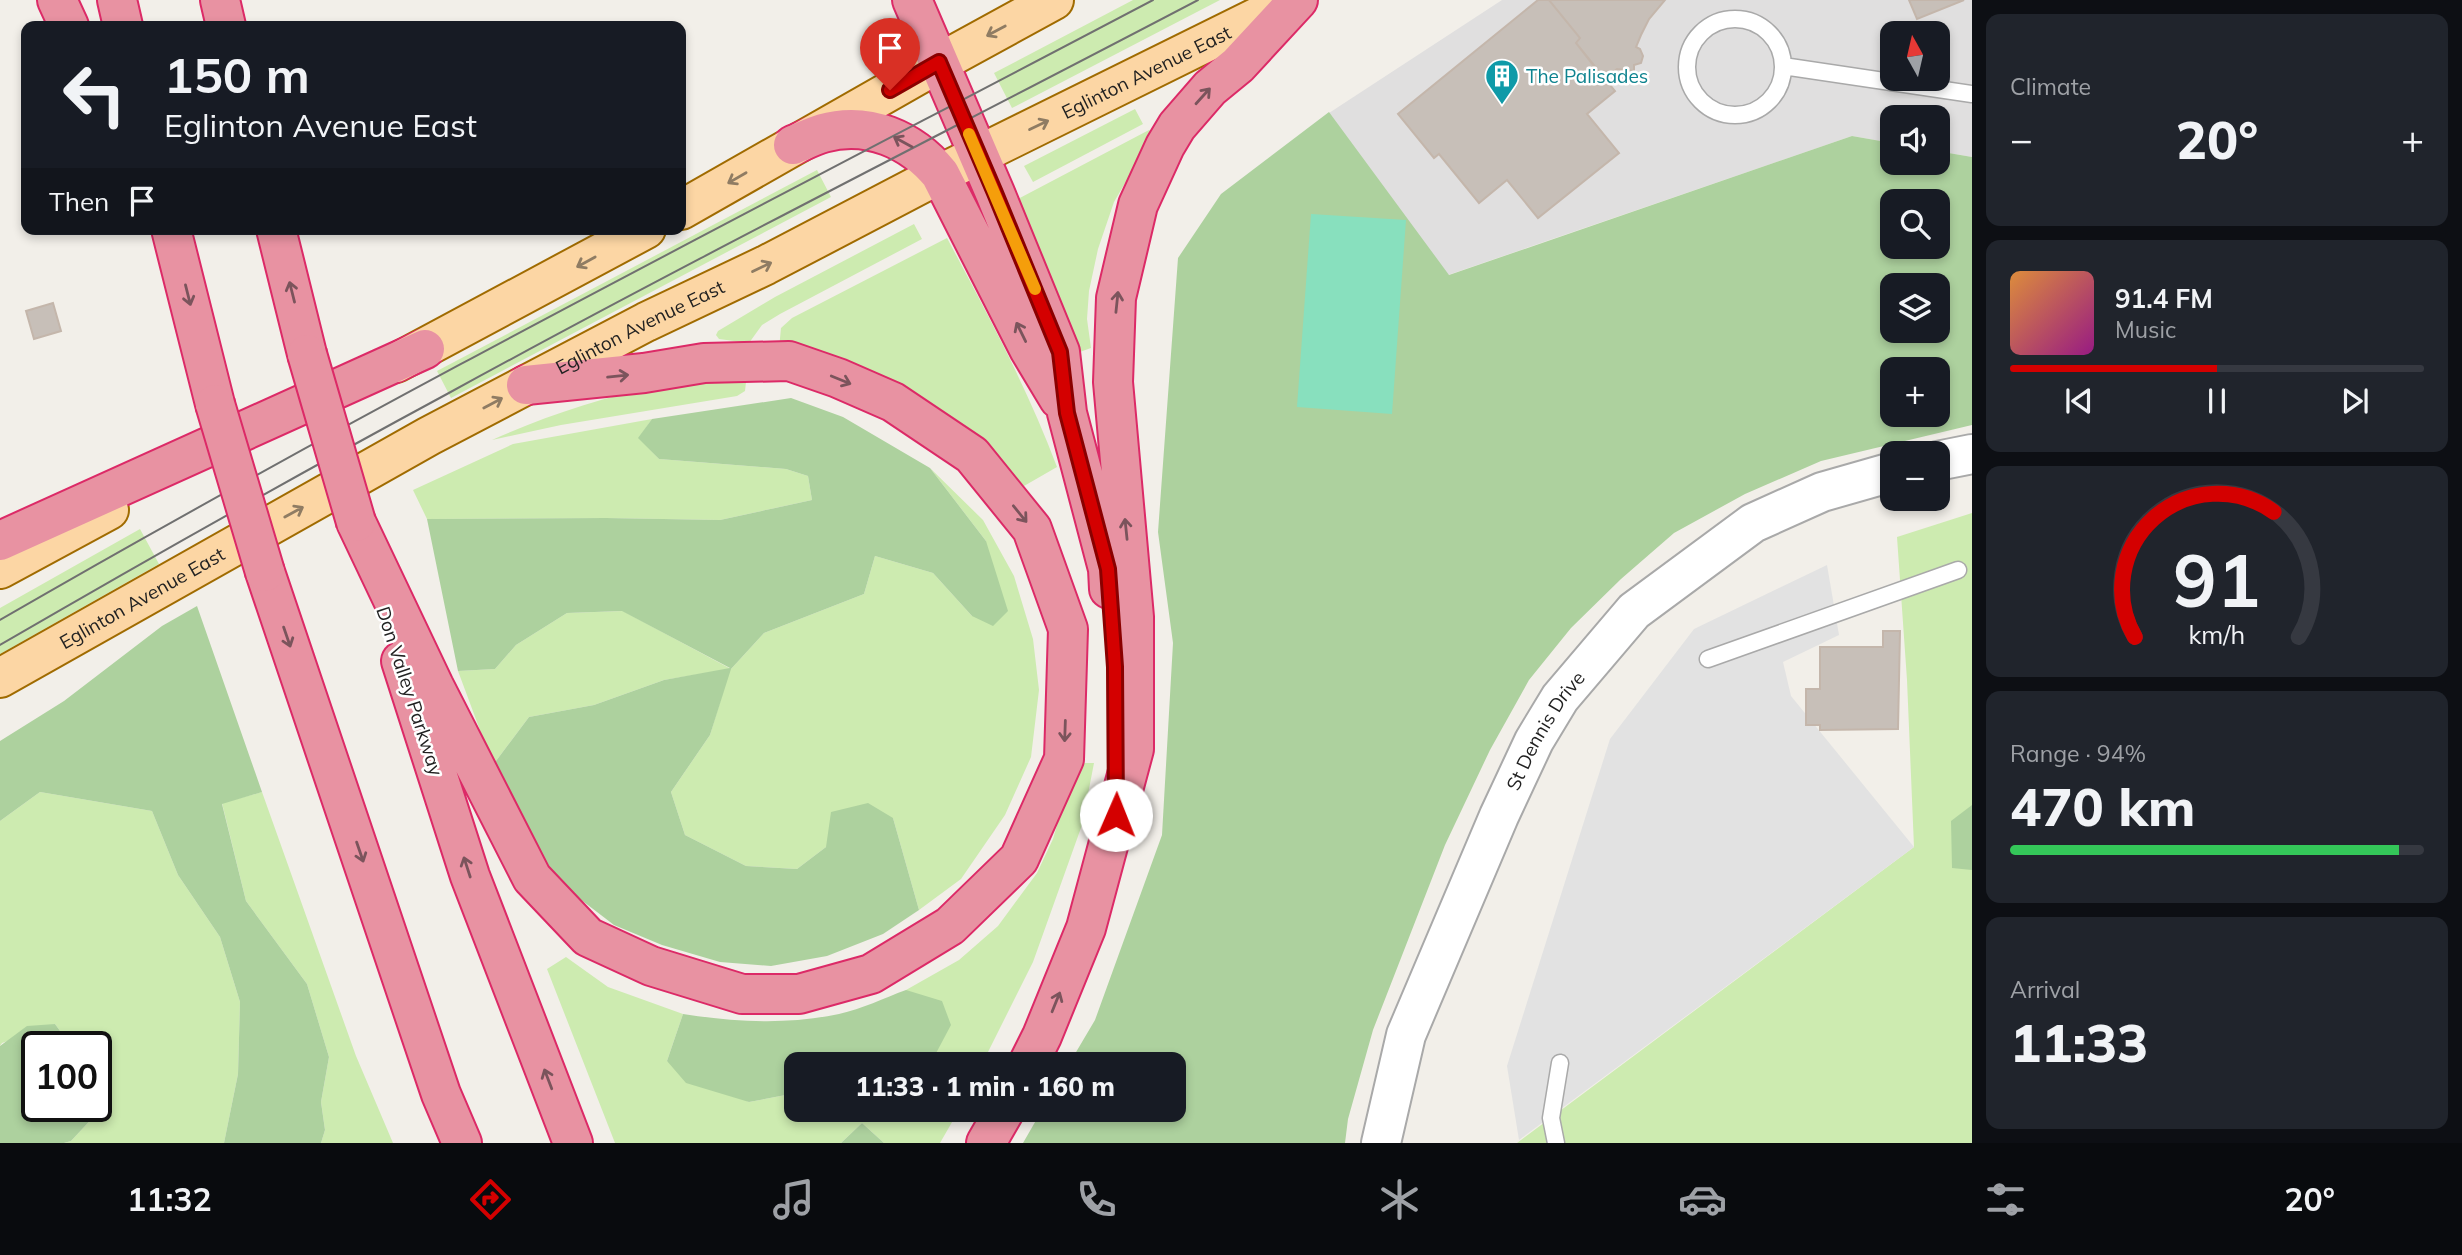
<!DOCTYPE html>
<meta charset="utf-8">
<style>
:root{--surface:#171b24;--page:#20242c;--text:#f1f3f6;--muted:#9ea1a6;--line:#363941;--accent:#d40000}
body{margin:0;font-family:Mulish,sans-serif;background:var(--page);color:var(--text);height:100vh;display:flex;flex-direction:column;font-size:26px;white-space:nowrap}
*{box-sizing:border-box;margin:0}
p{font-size:23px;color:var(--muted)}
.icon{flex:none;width:38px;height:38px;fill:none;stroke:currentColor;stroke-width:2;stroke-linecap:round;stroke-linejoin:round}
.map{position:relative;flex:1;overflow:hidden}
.sheet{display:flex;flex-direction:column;gap:14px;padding:14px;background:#0d0f14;width:490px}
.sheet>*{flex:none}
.banner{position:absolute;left:21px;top:21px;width:665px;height:214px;border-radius:14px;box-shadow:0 4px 10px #0003;background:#171b24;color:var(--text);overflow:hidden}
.needle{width:46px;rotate:352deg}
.controls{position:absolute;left:1880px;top:21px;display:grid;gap:14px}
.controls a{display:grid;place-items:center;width:70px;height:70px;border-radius:14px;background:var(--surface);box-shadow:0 4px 10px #0003;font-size:35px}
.speed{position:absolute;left:21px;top:1031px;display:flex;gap:14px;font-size:35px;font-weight:700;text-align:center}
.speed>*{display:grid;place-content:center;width:91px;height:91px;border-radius:50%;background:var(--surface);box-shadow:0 4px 10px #0003;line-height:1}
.speed .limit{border:4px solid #111;border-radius:10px;background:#fff;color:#111}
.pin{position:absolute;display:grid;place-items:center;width:60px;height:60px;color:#fff;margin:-72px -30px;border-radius:50% 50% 50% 0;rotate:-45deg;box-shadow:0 0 7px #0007}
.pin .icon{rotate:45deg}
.me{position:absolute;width:77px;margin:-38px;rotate:1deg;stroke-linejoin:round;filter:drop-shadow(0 0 5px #0008)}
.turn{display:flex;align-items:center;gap:24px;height:147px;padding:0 28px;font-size:32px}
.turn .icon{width:91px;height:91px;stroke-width:2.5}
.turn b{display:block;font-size:49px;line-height:60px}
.then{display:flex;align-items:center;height:66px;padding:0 28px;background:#0003;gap:14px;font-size:26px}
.big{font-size:52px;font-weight:800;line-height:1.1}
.sheet .tile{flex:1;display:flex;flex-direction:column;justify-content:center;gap:10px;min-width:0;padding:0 24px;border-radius:14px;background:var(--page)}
.sheet .dial{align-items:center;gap:0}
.dial svg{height:182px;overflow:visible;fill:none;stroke:var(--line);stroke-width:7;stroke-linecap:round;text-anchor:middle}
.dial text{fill:var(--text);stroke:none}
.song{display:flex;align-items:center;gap:21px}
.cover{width:84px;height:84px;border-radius:10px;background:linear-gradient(135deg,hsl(30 70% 55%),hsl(310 70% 35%))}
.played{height:7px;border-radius:4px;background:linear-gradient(90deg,var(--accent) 50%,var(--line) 50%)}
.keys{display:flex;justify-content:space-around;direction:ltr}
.heat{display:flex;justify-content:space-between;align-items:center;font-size:38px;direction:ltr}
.charge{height:10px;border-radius:5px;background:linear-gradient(90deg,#34c759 94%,var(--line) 0)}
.trip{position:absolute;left:784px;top:1052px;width:402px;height:70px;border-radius:14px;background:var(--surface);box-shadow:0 4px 10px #0003;font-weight:800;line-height:70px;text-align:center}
.dock{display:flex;height:112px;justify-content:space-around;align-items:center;background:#090b0e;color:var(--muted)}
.dock .icon{width:49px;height:49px}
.dock .on{color:var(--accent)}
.dock b{font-size:32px;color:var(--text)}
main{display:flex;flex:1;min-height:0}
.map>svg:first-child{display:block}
.residential{fill:#e0dfdf;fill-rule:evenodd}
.grass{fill:#cdebb0}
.forest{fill:#add19e;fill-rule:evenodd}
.pitch{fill:#88e0be}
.parking{fill:#e2e2e2}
.building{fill:#c7bfb8;stroke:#c4b6ab;stroke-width:2}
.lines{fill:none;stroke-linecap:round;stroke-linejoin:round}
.service-casing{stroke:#a9a9a9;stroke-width:19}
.tertiary-casing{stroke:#a9a9a9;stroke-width:42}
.primary-casing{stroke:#a06b00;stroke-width:42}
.motorway-casing{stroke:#dc2a67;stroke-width:42}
.service{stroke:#fff;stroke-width:16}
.tertiary{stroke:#fff;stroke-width:38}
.primary{stroke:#fcd6a4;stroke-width:38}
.motorway{stroke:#e892a2;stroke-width:38}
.tram{stroke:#707070;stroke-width:2}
.motorway-bridge-casing{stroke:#dc2a67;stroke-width:42;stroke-linecap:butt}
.motorway-bridge{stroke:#e892a2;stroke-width:38}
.oneway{stroke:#8f7c63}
.oneway2{stroke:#7b545c}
.route-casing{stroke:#8a0000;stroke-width:18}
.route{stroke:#d40000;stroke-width:12}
.slow{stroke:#f59e0b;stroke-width:12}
.labels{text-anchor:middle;stroke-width:5;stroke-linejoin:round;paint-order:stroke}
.street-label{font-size:19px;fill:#222;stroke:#fff}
.culture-label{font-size:19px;fill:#0d838f;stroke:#fff;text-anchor:start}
</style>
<main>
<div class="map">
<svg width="1972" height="1143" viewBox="0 0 1972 1143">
<rect width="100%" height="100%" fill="#f2efe9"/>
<!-- residential -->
<path class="residential" d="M1502 0H1972V157L1937 151V117H1892V143L1852 136 1448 275 1329 113ZM1892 33H1937V79H1892Z"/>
<!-- grass -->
<path class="grass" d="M1133 0H1220L1012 108 994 73Z
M1135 109 1143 124 1033 182 1024 166Z
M1149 130 1154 133 1114 202 1098 249 1089 291 1087 319 1091 348 1077 353 1012 202Z
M817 170 831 197 451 398 437 371Z
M914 224 922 239 780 314 762 325 749 343 719 339 716 335 718 331 775 297Z
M947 238C987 313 1027 387 1057 467L1024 486C996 456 967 427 932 404 887 375 830 364 779 349L781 328 792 318Z
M746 382 745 391 737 396 561 425 492 440C546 416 602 397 660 386 688 381 718 382 746 382Z
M652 419 639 438 659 459 786 469 808 476 812 500 720 520 606 518 427 519 413 490 513 444Z
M930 468 983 520 1014 576 1033 639 1039 690 1031 757 1005 815 961 879 919 910 893 818 826 847 797 869 746 866 685 835 671 792 710 735 730 669 664 680 594 705 529 717 493 765 458 671 495 669 516 645 567 613 623 611 731 669 764 633 864 594 875 556 933 573 972 616 986 541Z
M1972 513V1143H1517L1914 847 1907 680 1897 537Z
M140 529 159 564 0 654V608Z
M1075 763H1094L1082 825 1033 962 982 1064H910L934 1057 906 990 959 960 998 926 1037 873 1053 839Z
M40 792 152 811 178 875 220 937 240 1002 238 1074 224 1143H64L71 1141 99 1111 96 1104V1046H71L55 1024 2 1043 0 1046V821Z
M262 792 356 1056 393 1143H321L325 1130 321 1102 329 1057 307 984 246 901 222 803Z
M566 957 608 987 683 1014 667 1061 749 1102 796 1093V1110H959L940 1143H884L862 1123 841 1143H615L547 969Z"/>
<!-- forest -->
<path class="forest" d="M1329 112 1449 275 1852 136 1892 143V163H1937V151L1972 157V425L1821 461 1745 494 1674 533 1621 579 1571 628 1529 680 1490 750 1445 845 1373 1030 1348 1119 1345 1143H1023L1042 1110H1174V1064H1069L1095 1020 1162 835 1173 643 1158 532 1178 258 1221 194ZM1892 201H1937V247H1892ZM1892 285H1937V331H1892ZM1892 369H1937V415H1892Z
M791 398 843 417 930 468 986 541 1008 611 993 626 972 616 933 573 875 556 864 594 764 633 731 669 710 735 671 792 685 835 746 866 797 869 826 847 831 812 868 803 893 818 919 910 883 934 827 956 771 966 720 962 662 945 614 925 563 886 525 836 493 765 529 717 594 705 664 680 730 668 622 611 567 613 516 645 495 669 458 671 427 519 606 518 720 520 812 500 808 476 786 469 659 459 638 438 652 419Z
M197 606 262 792 222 804 246 901 307 984 329 1057 321 1102 325 1130 321 1143H224L238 1074 240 1002 220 937 178 875 152 811 40 792 0 821V741L64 701 162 626Z
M1972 805V870L1952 868 1951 821Z
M906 990 942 1001 951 1025 934 1057 910 1064H796V1093L749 1102 686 1083 667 1061 683 1014C735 1022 787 1025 839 1014 862 1009 884 998 906 990Z
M55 1024 71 1046H37V1106H96V1104L99 1111 71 1141 64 1143H0V1046L27 1026Z
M862 1123 884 1143H841Z"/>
<!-- pitch -->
<path class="pitch" d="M1311 214 1406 220 1392 414 1297 407Z"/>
<!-- parking -->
<path class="parking" d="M1827 565 1839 635 1783 662 1791 696 1914 847 1519 1140 1507 1066 1610 739 1694 629Z"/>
<!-- building -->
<path class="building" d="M1538 0H1549L1580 38 1576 43 1615 91 1587 114 1619 153 1538 218 1507 180 1479 203 1439 154 1434 158 1398 114Z
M1549 0H1665L1649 19 1641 35 1636 47 1640 49 1643 56 1641 63 1634 65V71L1617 69 1604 79 1576 43 1580 38Z
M1909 0H1964L1917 19Z
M53 303 61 331 34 339 26 311Z
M1883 631H1900L1898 729 1820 730V725H1806V689H1820V647H1883Z"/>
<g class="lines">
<!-- service casing -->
<g class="service-casing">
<path id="service" d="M1687 67a48 48 0 1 1 96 0a48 48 0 1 1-96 0Z
M1783 66 1972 94
M1708 659 1958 570
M1556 1143 1551 1118 1560 1063"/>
</g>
<!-- tertiary casing -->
<g class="tertiary-casing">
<g id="tertiary">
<path d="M1937 461 1972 454"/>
<path id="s1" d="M1381 1143 1406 1035 1499 816 1534 741 1560 698 1634 611 1753 523 1822 492 1892 472"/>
</g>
</g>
<!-- primary casing -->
<g class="primary-casing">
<g id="primary">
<path d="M681 210 939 63 1054 0"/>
<path d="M396 363 646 229"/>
<path d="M0 569 109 510"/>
<path id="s2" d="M0 678 429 436 646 322 766 265 940 174 1292 0"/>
</g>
</g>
<!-- motorway casing -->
<g class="motorway-casing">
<path id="motorway" d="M57 0 69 26
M117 0 123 26
M220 0 226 26
M912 0 995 193 1060 352 1067 413 1108 569 1109 589
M793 145C803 141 813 136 823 133 868 120 912 140 940 174L1029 349 1059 399
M171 229 215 404
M276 229 307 354
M356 522 434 686 532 878 588 937 651 966 742 994H799L871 974 950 926 1019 859 1064 759 1068 629 1032 529 972 455 893 402 838 378 789 361 704 363 644 373 526 385
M0 541 425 349
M265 572 441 1094 462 1143
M401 661 470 876 573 1143
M1028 1064 1042 1036 1086 928 1134 749V617L1113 382 1116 298 1138 205 1165 146 1177 126 1210 88 1238 65 1298 0
M986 1143 1005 1110"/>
</g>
<!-- service -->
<use href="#service" class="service"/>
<!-- tertiary -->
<use href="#tertiary" class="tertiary"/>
<!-- primary -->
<use href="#primary" class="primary"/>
<!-- motorway -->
<use href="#motorway" class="motorway"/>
<!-- tram -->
<path class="tram" d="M0 620C378 401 767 203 1153 0
M0 645C148 559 297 475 447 394 695 258 948 131 1198 0"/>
<!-- motorway-bridge casing -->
<g class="motorway-bridge-casing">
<path id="motorway-bridge" d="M307 354 356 522
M215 404 265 572"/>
</g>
<!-- motorway-bridge -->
<use href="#motorway-bridge" class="motorway-bridge"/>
</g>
<!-- one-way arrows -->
<defs><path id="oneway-shaft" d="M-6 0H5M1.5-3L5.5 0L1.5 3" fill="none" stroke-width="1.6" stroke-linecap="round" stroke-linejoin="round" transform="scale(1.75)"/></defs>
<g class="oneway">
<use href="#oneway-shaft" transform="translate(996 31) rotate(152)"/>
<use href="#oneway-shaft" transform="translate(1039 125) rotate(-26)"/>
<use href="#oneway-shaft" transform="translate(737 178) rotate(150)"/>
<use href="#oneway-shaft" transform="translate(586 262) rotate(151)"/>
<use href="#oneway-shaft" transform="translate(762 267) rotate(-26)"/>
<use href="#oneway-shaft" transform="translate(493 403) rotate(-28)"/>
<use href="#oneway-shaft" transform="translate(294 512) rotate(-29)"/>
</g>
<g class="oneway2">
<use href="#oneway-shaft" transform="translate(1203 96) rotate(-48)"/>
<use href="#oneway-shaft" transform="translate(903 142) rotate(-151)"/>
<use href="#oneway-shaft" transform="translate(292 292) rotate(-104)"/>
<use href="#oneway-shaft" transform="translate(188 295) rotate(76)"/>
<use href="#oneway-shaft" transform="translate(1117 302) rotate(-84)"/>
<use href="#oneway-shaft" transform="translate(1021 332) rotate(-116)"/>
<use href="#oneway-shaft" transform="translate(618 376) rotate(-6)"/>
<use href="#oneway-shaft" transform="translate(841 380) rotate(22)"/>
<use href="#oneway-shaft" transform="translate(1020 514) rotate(51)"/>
<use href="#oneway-shaft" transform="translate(1126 529) rotate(-96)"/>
<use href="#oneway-shaft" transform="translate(287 637) rotate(71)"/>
<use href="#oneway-shaft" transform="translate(1065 731) rotate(92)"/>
<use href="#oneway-shaft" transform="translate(360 852) rotate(71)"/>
<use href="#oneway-shaft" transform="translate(467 867) rotate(-108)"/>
<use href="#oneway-shaft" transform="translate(1056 1002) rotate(-68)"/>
<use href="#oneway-shaft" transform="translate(548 1079) rotate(-111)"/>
</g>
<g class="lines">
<!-- route casing -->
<g class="route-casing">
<path id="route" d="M890 90 939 62 995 193 1060 352 1067 413 1108 569 1115 667 1116 815"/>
</g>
<!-- route -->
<use href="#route" class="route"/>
<!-- slow -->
<path class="slow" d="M969 134 1035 289"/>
</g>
<!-- icons -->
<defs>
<g id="building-pin" transform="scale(1.75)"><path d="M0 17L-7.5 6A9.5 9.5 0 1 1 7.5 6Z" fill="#0f9aa8" stroke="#fff"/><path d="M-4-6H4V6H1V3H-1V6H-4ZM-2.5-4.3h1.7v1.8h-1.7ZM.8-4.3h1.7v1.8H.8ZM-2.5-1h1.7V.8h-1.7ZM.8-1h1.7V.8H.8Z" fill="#fff"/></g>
</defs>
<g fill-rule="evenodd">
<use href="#building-pin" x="1502" y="76"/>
</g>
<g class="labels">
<!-- street labels -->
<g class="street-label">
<text dy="7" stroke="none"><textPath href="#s2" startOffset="1297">Eglinton Avenue East</textPath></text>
<text dy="7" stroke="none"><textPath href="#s2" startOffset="730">Eglinton Avenue East</textPath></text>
<text dy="7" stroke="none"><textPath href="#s2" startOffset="163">Eglinton Avenue East</textPath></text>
<text transform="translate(410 691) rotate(72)" y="7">Don Valley Parkway</text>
<text dy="7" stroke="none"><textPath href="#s1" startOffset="446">St Dennis Drive</textPath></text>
</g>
<!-- culture labels -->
<g class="culture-label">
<text x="1526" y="83">The Palisades</text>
</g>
</g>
</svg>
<div class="controls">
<a><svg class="needle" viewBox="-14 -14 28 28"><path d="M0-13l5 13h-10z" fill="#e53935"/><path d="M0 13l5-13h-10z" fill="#9ea1a6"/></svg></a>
<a><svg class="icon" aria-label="sound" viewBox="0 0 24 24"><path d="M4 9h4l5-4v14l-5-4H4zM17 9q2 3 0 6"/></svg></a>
<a><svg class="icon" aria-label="search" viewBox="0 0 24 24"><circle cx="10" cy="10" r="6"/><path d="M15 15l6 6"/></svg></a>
<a><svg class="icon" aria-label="layers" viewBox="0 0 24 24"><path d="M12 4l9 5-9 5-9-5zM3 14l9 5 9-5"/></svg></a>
<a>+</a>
<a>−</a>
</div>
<div class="speed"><div class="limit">100</div></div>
<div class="pin" style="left:890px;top:90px;background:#d93025"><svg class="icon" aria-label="arrive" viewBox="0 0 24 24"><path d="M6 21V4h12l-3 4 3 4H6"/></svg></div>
<svg class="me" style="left:1116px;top:815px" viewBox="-20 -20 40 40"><circle r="19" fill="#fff"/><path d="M0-13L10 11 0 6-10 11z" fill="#d40000"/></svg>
<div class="trip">11:33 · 1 min · 160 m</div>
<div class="banner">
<div class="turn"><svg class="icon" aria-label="left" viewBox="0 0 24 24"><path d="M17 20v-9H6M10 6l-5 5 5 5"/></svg><div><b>150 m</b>Eglinton Avenue East</div></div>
<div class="then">Then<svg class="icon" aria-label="arrive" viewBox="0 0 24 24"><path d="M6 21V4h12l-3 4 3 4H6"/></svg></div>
</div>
</div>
<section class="sheet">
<div class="tile"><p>Climate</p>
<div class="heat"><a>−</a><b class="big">20°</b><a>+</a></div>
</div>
<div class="tile">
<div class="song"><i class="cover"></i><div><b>91.4 FM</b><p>Music</p></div></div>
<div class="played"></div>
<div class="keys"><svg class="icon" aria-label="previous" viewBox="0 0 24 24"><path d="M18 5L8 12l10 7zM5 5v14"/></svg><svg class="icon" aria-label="pause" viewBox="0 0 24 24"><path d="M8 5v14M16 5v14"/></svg><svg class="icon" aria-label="next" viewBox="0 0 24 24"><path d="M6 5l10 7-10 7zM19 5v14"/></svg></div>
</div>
<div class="tile dial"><svg viewBox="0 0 100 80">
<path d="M14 69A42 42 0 1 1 86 69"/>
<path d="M14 69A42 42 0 0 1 75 14" stroke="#d40000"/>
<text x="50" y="56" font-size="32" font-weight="700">91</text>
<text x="50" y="72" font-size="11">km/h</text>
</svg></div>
<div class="tile"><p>Range · 94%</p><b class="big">470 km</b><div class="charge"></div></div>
<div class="tile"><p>Arrival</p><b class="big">11:33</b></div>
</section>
</main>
<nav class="dock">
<b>11:32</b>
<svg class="icon on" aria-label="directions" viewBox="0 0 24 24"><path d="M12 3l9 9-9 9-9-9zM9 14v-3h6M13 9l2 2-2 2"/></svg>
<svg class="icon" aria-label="music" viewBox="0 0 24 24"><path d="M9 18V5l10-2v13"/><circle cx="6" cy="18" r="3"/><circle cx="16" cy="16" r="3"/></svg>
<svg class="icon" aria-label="phone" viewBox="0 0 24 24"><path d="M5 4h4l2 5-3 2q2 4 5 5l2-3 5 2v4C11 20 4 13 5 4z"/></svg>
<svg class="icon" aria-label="climate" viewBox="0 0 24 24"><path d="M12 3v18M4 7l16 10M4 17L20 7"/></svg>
<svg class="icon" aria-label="car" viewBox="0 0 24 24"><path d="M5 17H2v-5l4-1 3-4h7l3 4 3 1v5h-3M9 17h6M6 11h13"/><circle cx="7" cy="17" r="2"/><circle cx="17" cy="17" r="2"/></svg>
<svg class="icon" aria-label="filters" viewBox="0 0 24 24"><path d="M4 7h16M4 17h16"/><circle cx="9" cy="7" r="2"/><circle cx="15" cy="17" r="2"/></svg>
<b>20°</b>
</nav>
